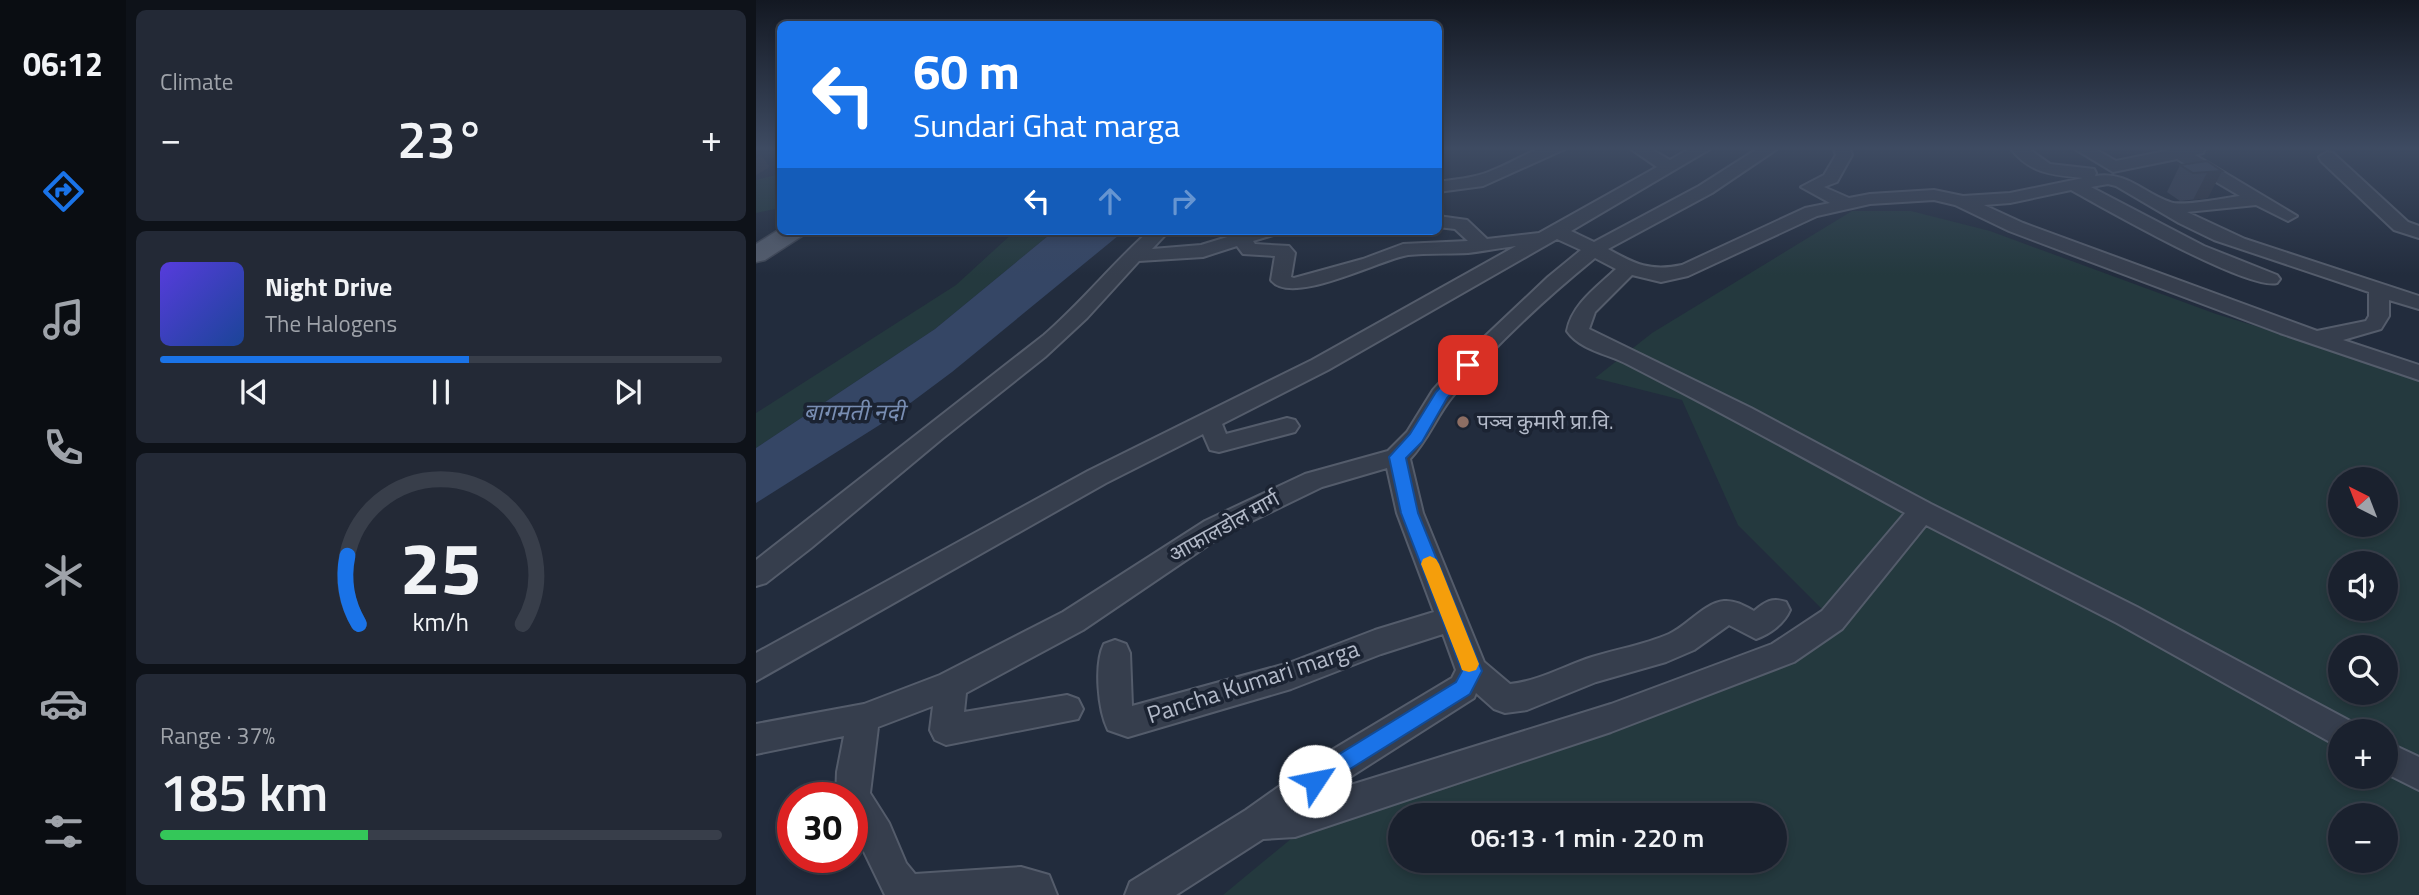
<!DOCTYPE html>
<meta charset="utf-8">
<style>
:root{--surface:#1a212e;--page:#232936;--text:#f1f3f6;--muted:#9fa3aa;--line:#383e4a;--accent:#1a73e8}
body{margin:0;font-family:"Titillium Web","Noto Sans Devanagari",sans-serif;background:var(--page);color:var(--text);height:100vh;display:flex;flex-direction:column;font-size:26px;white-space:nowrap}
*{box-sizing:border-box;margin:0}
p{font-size:23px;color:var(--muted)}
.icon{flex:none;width:38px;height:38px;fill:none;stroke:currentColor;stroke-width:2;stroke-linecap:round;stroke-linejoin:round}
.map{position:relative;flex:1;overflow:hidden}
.drawer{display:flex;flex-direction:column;gap:10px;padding:10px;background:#0e1219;width:630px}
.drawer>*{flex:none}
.guide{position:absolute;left:21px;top:21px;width:665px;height:214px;border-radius:10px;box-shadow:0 4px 10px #0003,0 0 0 2px var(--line);background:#1a73e8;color:#fff;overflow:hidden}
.needle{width:46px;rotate:318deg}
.buttons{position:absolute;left:1572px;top:467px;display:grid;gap:14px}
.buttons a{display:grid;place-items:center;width:70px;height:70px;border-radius:50%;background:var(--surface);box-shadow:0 4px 10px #0003,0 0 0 2px var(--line);font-size:35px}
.speed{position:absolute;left:21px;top:782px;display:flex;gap:14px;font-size:35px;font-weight:700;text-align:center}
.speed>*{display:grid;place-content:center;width:91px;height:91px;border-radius:50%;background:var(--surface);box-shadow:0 4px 10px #0003,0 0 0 2px var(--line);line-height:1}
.speed .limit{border:10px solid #d22;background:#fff;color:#111}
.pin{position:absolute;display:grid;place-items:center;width:60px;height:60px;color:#fff;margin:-30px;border-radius:14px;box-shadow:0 4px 10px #0006}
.me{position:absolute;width:77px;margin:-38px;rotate:56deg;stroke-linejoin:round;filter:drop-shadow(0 0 5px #0008)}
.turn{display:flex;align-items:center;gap:24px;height:147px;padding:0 21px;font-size:32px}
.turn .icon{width:91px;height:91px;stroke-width:2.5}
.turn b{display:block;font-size:49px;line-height:60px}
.lanes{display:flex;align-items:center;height:66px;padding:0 21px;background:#0003;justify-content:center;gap:35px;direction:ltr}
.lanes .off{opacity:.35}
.big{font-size:52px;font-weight:600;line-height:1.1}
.drawer .tile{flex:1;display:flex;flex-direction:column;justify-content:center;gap:10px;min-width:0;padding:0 24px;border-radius:10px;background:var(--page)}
.drawer .dial{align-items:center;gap:0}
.dial svg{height:182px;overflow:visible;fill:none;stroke:var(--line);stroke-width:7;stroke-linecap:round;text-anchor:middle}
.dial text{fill:var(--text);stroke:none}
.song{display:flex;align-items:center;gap:21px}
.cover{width:84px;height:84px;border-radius:10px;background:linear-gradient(135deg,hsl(250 70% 55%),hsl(220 70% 35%))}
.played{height:7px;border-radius:4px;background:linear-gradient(90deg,var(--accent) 55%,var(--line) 55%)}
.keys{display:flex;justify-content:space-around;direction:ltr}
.heat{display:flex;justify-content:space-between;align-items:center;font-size:38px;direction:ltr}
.charge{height:10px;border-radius:5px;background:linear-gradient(90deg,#34c759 37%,var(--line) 0)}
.trip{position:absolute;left:632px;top:803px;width:399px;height:70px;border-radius:35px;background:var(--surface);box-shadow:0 4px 10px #0003,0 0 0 2px var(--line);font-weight:600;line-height:70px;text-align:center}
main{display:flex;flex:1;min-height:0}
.tab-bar{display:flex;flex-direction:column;width:126px;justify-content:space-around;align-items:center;background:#0a0d12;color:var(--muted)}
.tab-bar .icon{width:49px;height:49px}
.tab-bar .active{color:var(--accent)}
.tab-bar b{font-size:32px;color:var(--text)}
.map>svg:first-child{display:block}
.green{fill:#24393e;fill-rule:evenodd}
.water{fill:#354665}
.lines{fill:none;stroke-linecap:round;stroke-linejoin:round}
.minor-casing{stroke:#545c6b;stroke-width:4}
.major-casing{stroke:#3f4756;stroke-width:3}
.minor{fill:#363e4d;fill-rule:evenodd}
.major{fill:#545d6d;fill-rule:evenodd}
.wall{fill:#384052}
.shaded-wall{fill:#2e3442}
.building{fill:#414b5f;stroke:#2e3442;stroke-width:2}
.route{fill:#1a73e8;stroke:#114b97;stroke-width:2}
.slow{fill:#f59e0b}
.education-dot{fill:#8d6e63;stroke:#1b2332;stroke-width:2.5}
.labels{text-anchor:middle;stroke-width:7;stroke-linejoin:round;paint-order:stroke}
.poi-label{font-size:21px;fill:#b2b9c8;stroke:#1b2332;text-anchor:start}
.street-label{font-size:21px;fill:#b2b9c8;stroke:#1b2332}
.water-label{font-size:23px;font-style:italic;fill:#788db2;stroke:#1b2332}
.near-street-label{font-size:24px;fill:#b2b9c8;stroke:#1b2332}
</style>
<main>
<nav class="tab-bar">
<b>06:12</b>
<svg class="icon active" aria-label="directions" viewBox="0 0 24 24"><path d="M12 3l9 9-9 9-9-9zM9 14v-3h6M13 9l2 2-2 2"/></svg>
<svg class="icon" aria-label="music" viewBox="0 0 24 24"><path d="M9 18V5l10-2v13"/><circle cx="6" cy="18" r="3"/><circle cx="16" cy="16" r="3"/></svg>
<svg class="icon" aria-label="phone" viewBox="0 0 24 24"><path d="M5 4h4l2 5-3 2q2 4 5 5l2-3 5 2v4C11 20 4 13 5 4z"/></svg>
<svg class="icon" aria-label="climate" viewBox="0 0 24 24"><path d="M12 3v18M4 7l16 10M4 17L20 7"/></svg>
<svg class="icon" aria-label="car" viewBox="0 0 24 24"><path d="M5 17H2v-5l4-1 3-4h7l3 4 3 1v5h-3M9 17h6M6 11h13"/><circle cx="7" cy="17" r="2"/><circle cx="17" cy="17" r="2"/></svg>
<svg class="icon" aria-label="filters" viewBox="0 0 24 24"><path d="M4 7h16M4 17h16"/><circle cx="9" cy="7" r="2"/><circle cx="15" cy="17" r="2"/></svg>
</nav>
<section class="drawer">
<div class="tile"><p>Climate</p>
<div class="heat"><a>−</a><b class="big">23°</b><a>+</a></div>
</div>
<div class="tile">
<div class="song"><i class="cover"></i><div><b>Night Drive</b><p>The Halogens</p></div></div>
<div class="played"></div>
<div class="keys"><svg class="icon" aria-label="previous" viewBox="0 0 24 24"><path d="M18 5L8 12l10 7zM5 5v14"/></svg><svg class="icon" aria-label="pause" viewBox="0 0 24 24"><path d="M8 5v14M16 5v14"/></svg><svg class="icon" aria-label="next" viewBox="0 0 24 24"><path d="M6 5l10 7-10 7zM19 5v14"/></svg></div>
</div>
<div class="tile dial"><svg viewBox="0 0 100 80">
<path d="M14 69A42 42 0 1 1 86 69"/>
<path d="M14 69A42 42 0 0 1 9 39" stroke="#1a73e8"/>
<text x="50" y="56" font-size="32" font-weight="700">25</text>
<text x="50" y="72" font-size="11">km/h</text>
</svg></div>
<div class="tile"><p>Range · 37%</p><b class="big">185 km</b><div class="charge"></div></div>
</section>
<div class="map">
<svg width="1663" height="895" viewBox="0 0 1663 895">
<rect width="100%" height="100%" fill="#222c3d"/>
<!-- green -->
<path class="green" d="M24 174V208L0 213V180Z
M1096 211H1155L1234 231 1460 314 1663 375V895H467L553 824 1079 622 982 525 926 400 839 378 896 333ZM1584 480H1629V525H1584ZM1584 564H1629V609H1584ZM1584 648H1629V693H1584ZM1584 732H1629V777H1584ZM644 816H1018V861H644ZM1584 816H1629V861H1584Z
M259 231H298L179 329 0 448V413L200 285Z"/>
<!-- water -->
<path class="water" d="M298 231H368L196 372 133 419 0 503V448L179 329Z"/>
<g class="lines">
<!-- minor casing -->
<g class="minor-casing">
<path id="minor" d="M783 149H809L727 186 682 192V182C701 179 720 178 737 170 753 164 766 155 783 149Z
M875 149H895L914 160 933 149H954L815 231 838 242 943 186 1001 149H1021L956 193 852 249C879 264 894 272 926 265L1049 208 1074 203 1045 187 1068 175 1080 155 1078 149H1094L1096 155 1081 182 1068 187 1093 198 1114 194 1178 190 1207 196 1254 193 1327 178C1297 175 1275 174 1255 149H1273L1294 164 1338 169 1340 173 1339 176C1371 171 1386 192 1414 202 1427 207 1468 198 1484 196L1421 159 1357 172 1319 149H1339L1360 161 1419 149H1449L1447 153 1439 155 1541 216 1532 221 1500 205 1431 212 1489 239 1663 296V309L1633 300V316L1625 329 1587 340 1663 365V380L1524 333 1253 231 1199 205 1178 200 1114 204 1061 216 932 276 905 282 876 275 839 312 833 329 995 408 1175 504 1381 607 1596 722 1601 732H1584V746L1574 742 1361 623 1170 525 1086 629 1038 662 855 732 539 837 507 839 420 895H369L374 882 490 810 566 756 696 678 700 670 687 634 625 654 535 689 372 737 352 730C342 710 338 664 348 644L359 640 370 644 374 653 376 706 533 663 619 630 678 612 641 513 631 468 566 487 467 535 327 630 210 693 208 712 311 695 322 699 327 709 322 719 190 745 179 740 174 730 177 706 122 727 114 793 133 823 150 863 159 874 265 867 293 875 301 895H129L96 827V798L80 797 81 772 88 736 0 754V724L108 704 184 675 307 612 449 521 549 474 632 451 651 432 677 390 704 360 792 277 825 250 801 239 572 370 466 424 470 434 531 418 539 420 543 426 539 432 463 452 454 450 447 434 350 483 0 681V653L332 471 556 360 760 246C744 248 728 251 712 253 692 254 672 253 652 255 625 259 535 307 515 280L519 256 487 254 481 246 447 257 383 261 331 318 289 357 187 438 55 548 10 583 0 586V560L288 335C326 302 357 263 393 231H413L396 249 445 245 491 231H519L517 235 497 241 499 244 533 246 539 253 535 277 538 278 607 259 647 244 712 241 699 229 682 227V216L711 220 731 239 783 233 901 167ZM1352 184 1360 186 1423 223 1458 240 1613 292V316L1610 321 1561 331 1267 223 1228 205 1254 203 1315 190C1348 208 1492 291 1521 283L1524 279 1521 275 1448 246 1335 187ZM839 258 860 269C841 287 816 304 811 331 824 350 852 354 871 364 965 412 1057 463 1149 513L1066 611 1016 644 855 704 569 793 718 698 720 693 738 709 749 713 771 710 840 682 910 662 938 650 973 625 1000 639C1014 634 1028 624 1034 610L1030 602C1016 597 1009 602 998 611 989 606 979 600 968 601 948 603 931 626 913 634 888 645 861 649 836 657 808 666 783 681 754 684L728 662 667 513 654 459C672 440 680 417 696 397 737 346 789 299 839 258Z
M1571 152 1577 153 1652 222 1663 226V238L1638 230 1565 161 1563 157Z
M1629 741 1663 757V790L1629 773Z"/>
</g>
<!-- major casing -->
<g class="major-casing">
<path id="major" d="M24 229 50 231 46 236 9 260 0 262V244Z"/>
</g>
<!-- minor -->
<use href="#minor" class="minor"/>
<!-- major -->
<use href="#major" class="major"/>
</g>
<!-- wall -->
<path class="wall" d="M1451 161 1452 198 1424 201 1411 192 1424 165Z"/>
<!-- shaded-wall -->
<path class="shaded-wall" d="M5 155 14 167 0 175V158Z
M1466 171 1452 198 1437 200 1451 173Z"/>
<!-- building -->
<path class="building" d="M1451 161 1466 171 1437 173 1424 165Z"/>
<!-- sky -->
<linearGradient id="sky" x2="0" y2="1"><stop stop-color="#131822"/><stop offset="0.54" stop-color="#3e4b62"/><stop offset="1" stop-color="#3e4b62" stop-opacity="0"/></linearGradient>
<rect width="1663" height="275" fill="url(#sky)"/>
<!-- route -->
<path class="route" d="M712 360 720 365 691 398 666 442 650 458 662 513 726 671 714 694 559 791 551 788 548 781 551 774 700 682 706 671 645 513 633 457 654 434 680 392 707 362Z"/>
<!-- slow -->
<path class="slow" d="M674 556 680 559 683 564 723 664 720 670 713 672 706 670 704 664 665 564 667 559Z"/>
<!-- markers -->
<circle class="education-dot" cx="707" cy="422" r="7"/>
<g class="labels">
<!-- poi labels -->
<g class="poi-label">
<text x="721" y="429">पञ्च कुमारी प्रा.वि.</text>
</g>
<!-- street labels -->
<g class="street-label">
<text transform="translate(468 527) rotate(-29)" y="7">आफालडोल मार्ग</text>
</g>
<!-- water labels -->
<g class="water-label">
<text x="98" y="420">बागमती नदी</text>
</g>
<!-- near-street labels -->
<g class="near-street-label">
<text transform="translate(497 682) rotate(-18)" y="8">Pancha Kumari marga</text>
</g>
</g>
</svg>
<div class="buttons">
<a><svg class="needle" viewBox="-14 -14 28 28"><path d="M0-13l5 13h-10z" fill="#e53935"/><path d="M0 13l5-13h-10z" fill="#9fa3aa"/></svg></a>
<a><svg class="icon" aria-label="sound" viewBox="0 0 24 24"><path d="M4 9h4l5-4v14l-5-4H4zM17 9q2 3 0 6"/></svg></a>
<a><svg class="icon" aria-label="search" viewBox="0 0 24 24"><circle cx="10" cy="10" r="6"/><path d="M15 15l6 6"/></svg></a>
<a>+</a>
<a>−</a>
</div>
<div class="speed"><div class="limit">30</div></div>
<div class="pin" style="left:712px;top:365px;background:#d93025"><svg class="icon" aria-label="arrive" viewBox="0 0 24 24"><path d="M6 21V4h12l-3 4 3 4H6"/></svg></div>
<svg class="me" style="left:559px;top:781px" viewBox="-20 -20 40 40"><circle r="19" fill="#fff"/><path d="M0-13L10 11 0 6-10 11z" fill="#1a73e8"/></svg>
<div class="trip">06:13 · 1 min · 220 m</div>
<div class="guide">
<div class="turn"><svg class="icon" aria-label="left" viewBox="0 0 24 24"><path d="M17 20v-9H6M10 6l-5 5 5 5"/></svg><div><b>60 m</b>Sundari Ghat marga</div></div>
<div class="lanes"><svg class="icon" aria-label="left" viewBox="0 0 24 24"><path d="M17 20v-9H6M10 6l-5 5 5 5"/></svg><svg class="icon off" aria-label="ahead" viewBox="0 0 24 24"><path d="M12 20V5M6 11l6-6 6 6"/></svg><svg class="icon off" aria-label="right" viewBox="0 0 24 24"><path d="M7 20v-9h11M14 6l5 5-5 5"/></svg></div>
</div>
</div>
</main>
